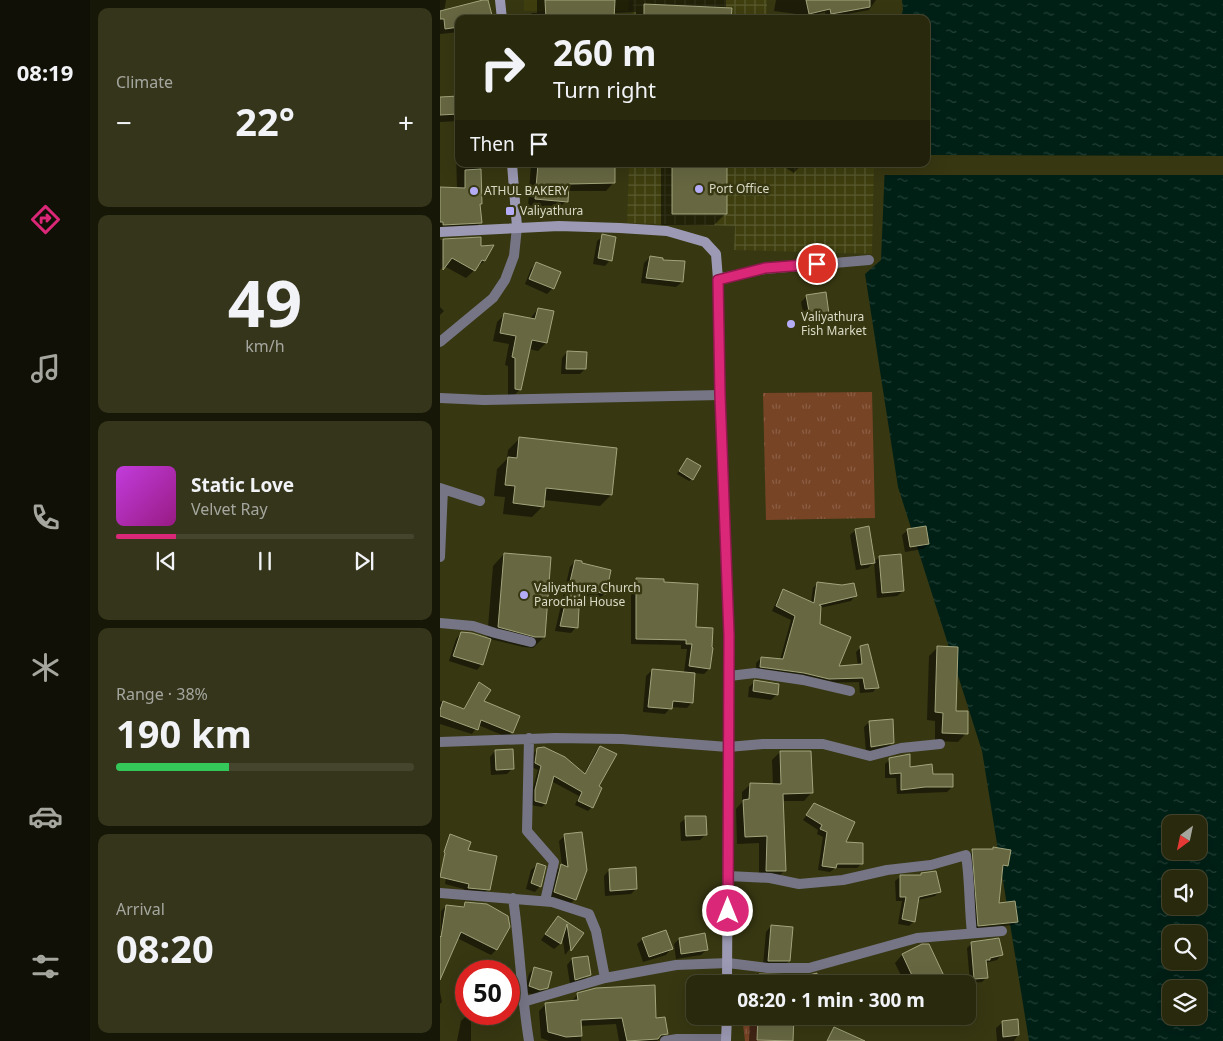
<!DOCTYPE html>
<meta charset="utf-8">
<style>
:root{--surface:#29290e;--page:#35351c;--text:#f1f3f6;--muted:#a5a69e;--line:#45452e;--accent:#db2777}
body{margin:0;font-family:"Noto Sans",sans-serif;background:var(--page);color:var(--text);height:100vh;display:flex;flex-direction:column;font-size:19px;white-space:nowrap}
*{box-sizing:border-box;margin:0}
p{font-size:16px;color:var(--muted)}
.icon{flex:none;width:28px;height:28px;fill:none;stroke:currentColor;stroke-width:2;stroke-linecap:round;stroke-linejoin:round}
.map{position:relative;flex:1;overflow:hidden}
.panel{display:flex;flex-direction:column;gap:8px;padding:8px;background:#171708;width:350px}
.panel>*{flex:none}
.guide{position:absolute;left:15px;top:15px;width:475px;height:152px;border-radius:10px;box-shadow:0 5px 20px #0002,0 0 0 1px var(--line);background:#29290e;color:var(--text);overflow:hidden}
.needle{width:32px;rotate:213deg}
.tools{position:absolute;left:722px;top:815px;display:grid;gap:10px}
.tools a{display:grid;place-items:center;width:45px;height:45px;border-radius:10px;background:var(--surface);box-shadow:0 5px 20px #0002,0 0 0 1px var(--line);font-size:25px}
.speed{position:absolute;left:15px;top:960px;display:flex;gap:10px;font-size:25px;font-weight:700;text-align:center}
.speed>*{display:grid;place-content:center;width:65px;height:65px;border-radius:50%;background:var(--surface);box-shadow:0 5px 20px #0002,0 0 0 1px var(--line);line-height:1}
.speed .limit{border:8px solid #d22;background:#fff;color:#111}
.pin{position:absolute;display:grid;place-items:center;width:42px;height:42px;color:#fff;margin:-21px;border:2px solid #fff;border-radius:50%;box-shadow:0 1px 5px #0007}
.me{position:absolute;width:55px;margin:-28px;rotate:0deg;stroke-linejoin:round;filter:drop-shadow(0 0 4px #0008)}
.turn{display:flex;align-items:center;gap:18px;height:105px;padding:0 15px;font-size:22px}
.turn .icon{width:65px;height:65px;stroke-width:2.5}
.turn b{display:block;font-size:35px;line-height:42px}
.then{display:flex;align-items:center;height:48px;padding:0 15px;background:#0003;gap:10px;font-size:19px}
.big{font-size:38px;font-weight:700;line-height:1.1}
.panel .card{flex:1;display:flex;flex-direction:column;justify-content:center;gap:8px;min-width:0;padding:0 18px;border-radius:10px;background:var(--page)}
.panel .dial{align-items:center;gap:0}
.dial b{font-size:65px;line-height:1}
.song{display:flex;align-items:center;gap:15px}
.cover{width:60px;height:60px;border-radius:8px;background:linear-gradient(135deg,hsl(290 70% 55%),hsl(310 70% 35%))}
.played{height:5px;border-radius:2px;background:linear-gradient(90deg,var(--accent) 20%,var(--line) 20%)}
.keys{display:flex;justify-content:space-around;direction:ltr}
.heat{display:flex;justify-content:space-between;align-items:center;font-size:28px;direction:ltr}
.charge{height:8px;border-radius:4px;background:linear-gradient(90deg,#34c759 38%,var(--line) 0)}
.trip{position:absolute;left:246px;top:975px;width:290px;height:50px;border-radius:10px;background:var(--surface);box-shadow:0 5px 20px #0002,0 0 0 1px var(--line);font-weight:700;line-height:50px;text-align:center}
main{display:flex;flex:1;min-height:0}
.dock{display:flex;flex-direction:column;width:90px;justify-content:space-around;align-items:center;background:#101006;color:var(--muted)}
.dock .icon{width:35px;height:35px}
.dock .active{color:var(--accent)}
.dock b{font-size:22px;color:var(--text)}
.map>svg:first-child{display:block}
.built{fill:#3e3e0f}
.industrial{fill:url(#industrial-grid)}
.grass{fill:url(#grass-tufts)}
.water{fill:url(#water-ripples);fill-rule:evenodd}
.pier{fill:#373712}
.shadow{fill:#0007}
.building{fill:#676842;stroke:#a2a47b}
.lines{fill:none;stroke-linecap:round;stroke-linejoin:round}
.street{stroke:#767586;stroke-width:10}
.secondary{stroke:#9b99b3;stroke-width:10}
.route-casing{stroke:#8e194d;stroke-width:12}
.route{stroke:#db2777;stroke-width:9}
.poi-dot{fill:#b5acf8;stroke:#373712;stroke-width:2}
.labels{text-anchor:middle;stroke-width:5;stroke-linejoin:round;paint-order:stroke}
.poi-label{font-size:12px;fill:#dbdcc7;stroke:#373712;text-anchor:start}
</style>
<main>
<nav class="dock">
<b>08:19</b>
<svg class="icon active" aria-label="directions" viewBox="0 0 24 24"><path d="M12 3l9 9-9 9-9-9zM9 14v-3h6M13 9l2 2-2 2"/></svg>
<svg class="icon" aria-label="music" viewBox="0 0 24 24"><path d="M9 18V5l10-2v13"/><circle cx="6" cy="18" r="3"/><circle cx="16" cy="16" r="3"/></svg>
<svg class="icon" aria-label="phone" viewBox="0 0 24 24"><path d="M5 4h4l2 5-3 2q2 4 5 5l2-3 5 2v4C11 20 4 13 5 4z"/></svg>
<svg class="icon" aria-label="climate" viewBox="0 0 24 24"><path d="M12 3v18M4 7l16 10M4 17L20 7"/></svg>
<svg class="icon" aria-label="car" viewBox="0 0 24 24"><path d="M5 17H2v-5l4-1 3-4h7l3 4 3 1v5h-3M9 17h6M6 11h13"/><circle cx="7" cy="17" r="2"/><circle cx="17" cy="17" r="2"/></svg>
<svg class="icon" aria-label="filters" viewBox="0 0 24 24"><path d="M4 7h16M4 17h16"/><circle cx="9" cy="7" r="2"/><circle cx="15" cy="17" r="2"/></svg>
</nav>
<section class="panel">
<div class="card"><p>Climate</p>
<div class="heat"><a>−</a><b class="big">22°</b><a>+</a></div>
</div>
<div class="card dial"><b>49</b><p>km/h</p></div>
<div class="card">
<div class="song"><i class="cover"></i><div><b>Static Love</b><p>Velvet Ray</p></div></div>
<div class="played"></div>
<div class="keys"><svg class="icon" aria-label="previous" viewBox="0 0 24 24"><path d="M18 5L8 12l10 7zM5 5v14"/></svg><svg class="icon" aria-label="pause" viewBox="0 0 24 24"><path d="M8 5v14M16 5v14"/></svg><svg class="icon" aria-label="next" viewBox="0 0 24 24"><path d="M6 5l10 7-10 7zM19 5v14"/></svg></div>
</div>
<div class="card"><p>Range · 38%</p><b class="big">190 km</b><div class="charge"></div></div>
<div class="card"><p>Arrival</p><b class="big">08:20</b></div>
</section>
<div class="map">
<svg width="783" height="1041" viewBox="0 0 783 1041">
<defs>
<pattern id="industrial-grid" width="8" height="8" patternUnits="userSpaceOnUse" patternTransform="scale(1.25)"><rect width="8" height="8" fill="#3e3e0f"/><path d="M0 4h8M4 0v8" fill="none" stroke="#595930"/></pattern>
<pattern id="grass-tufts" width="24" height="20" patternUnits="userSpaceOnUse" patternTransform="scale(1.25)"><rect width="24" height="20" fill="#784426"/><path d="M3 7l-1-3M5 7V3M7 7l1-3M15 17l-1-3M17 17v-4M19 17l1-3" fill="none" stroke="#8b5e44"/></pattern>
<pattern id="water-ripples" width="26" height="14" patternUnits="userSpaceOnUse" patternTransform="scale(1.25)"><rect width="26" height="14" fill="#002016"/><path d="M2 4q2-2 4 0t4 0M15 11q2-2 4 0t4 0" fill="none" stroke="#254036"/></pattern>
</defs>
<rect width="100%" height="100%" fill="#373712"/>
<!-- built -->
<path class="built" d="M84 0H189L188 11H84Z"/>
<!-- industrial -->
<path class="industrial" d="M193 0H327V19H192Z
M189 164H434L432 254 294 250 295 226 187 223Z"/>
<!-- grass -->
<path class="grass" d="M432 392 435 518 326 520 323 393Z
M302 1016H335L334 1041H305Z"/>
<!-- water -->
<path class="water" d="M462 0H783V1041H589L542 751 458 487 425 274 441 260 445 164H486V19H461L463 9ZM731 824H759V851H731ZM731 879H759V906H731ZM731 934H759V961H731ZM731 989H759V1016H731Z"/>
<!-- pier -->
<path class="pier" d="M486 155 783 156V175H442L443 164H486Z"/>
<!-- shadow -->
<path class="shadow" d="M0 0H6L4 12 19 19V32L0 34Z
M97 0H286V9L290 19H196V12L173 13V19H87L92 13H97Z
M336 0H436L429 10 386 18 385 12 365 18 364 15 334 11Z
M19 81V121L0 122V98L17 97V83Z
M19 147V164H39L40 203 39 205 40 223 32 231 0 232V189H17L16 150Z
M91 164H174V182L166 191H127L126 201 118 209 88 207Z
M221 164H285V214L274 225H221Z
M324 164H337L332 169Z
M340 164H362L354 173Z
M163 236 170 260 165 266 153 264 157 241Z
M40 238V247L44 261 26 278 4 266 0 270V240Z
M210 257 242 282 236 287 201 283 204 263Z
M97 263 113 288 107 294 85 284 91 269Z
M367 296 388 313 383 319 365 322 361 302Z
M0 307 4 311 0 315Z
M98 309 106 343 98 351 89 349 80 389 72 398 68 397V366L65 365 69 344 53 341 57 322 65 314 90 319Z
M127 352 145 369 140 374H121L122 358Z
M79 439 171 495 160 506 104 500 103 506 92 517 63 514 65 497 54 496 57 469 67 459 68 450Z
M247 459 252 479 249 481 237 474Z
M416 530 434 562 439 557 463 591 457 596 437 598 434 562 428 568 416 570 410 535Z
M468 530 488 544 483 549 465 552 462 535Z
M64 554 104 637 93 648 83 647 50 639 42 664 37 670 9 661 16 639 21 633 47 639 53 566Z
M135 561 165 593 159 599 139 594 136 627 131 633 115 631 130 567Z
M196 579 254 628 269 669 264 674 254 673 252 702 247 708 231 707 225 714 203 712 206 676 212 670 244 673 247 649H241V645L191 644V585Z
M378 583 415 596 411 601 380 608 379 625 397 668 418 666 416 652 421 647 437 687 433 692 420 693 419 682 383 683 316 671V663L321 658 340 660 351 620 332 611 339 596 344 591 371 603 373 588Z
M497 648 515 712 526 733 518 742 495 741V721L487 720 489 656Z
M315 681 337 694 331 700 308 697 309 687Z
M40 684 42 702 72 732 67 737 38 725 32 734 0 724V701L23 710 35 689Z
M429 722 453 742 447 748 426 752 424 727Z
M160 747 157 787 152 807 148 811 135 805 139 796 111 781 105 804 102 807 91 805V795L98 770 92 767 94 753 98 749 144 774 156 751Z
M55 751 72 769 67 774 51 775 50 757Z
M340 752 371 793 364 801H342L345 870 337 878H319V843L297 844 296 809 302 802V792L310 785H333L332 760Z
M450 759 469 768 491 775 512 787 507 792 457 794 456 778H445V764Z
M374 805 422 863 417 868H395L390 872 378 870 383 837 377 834 378 830 363 820Z
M246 818 266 834 260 840 241 841 240 823Z
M125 836 135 899 130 904 109 897 115 871 122 866 119 841Z
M11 843 27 851 48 889 43 895 23 893 24 889 5 884Z
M553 848 567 865 561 869 558 905 577 921 573 925 535 929 529 854 533 850H552Z
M97 865 100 886 95 892 86 889 91 870Z
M169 870 196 889 191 894 165 896 164 876Z
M481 874 500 891 495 896 478 900 474 921 469 926 458 924 462 901H456L455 881 460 877 479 876Z
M26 903 68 926 56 950 51 955 17 938 0 970 1 911 6 906 21 908Z
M118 917 142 933 125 955 122 934 120 944 114 949 101 940Z
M331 926 349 961 344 966H323L326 932Z
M203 939 231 949 226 955 203 962 197 944Z
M239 939 267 949 261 955 236 959 234 944Z
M532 943 561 955 557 960 545 963 546 978 542 982 530 983 527 948Z
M483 946 505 980 501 984H465L455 963 462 955Z
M132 959 149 975 144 980 130 984 127 965Z
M94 968 107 987 101 993 94 995 84 992 89 974Z
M319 975 353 984H311Z
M0 992 2 1002 0 1004Z
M138 994 215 1020 227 1033 217 1041H179L176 1024 140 1026 141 1041H109L101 1038 99 1011 106 1004 131 1002Z
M29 1014H56L50 1020Z
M26 1016H31V1041H17L21 1021Z
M310 1016H353L352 1040 309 1041Z
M454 1016H472L465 1023Z
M563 1022 578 1035 574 1041H557L556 1028Z"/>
<!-- building -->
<path class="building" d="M43 0H48L53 19H19V27L5 29 4 19H0V11Z
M105 0H175L174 19H106Z
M366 0H430V7L391 14 390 9 369 14Z
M204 4 292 8 291 19H204Z
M19 96V114L0 115V97Z
M98 164H175V183L129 184 128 202 95 199Z
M232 164H287V214H232Z
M41 169 42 204H40L42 223 3 225V222H0V187L25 188V170Z
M162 234 176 237 172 261 158 258Z
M41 237V246L54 245 45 261 42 260 35 271 12 258 3 270V239Z
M210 256 223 258V260L245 261 243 282 206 278Z
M96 262 121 272 114 289 89 279Z
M386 292 389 314 370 317 366 295Z
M98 308 114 311 107 343 92 340 81 390 75 389V358L72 357 76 336 60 333 64 313 95 319Z
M127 351 147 352 146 369H126Z
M79 437 177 448 172 495 106 488 104 507 73 503 75 486 65 485 68 457 77 458Z
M247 458 261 466 253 480 239 471Z
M429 526 435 563 421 565 415 529Z
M486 526 489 544 470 547 467 529Z
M64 553 111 557 105 637H95L58 627Z
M461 554 464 591 442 593 439 556Z
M135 560 142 561V563L171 570 166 594 140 588 138 628 120 626Z
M196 578 224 579V582L258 584 256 627 273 628 272 647 273 648 270 669 249 666 252 644H246V640L196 639Z
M377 582 402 585 414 583 417 596 379 605 381 606 380 624 411 637 399 666 422 664 420 646 428 644 439 688 425 689 423 678 389 679 364 673 320 667 321 657 343 659 355 616 336 606 343 589 374 603Z
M21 632 32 633 51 639 43 665 13 656Z
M497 646 518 647 516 711H528V734L502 733 503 713 495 712Z
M212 669 255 673 253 703 233 701 232 709 208 707Z
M314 680 339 684 338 695 313 691Z
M39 682 51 690 44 701 80 716 73 733 41 720 38 730 0 716V710L3 701 24 709Z
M453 719 454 743 431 747 429 721Z
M160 746 177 754 159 786 162 788 153 808 138 801 142 792 114 776 106 804 95 801V790L101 766 95 763 97 748 104 747 125 757 145 774Z
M73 749 74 769 56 770 55 750Z
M340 751H371L373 793 343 794 346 871H326L327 836 305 837 303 800 309 799 310 783 341 784Z
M470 754V767L492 764 493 774H513V787H485L461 790V773L450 774 449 758Z
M374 803 415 822 406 842 423 843V864H397L396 868 382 866 387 832 380 829 382 825 366 815Z
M245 816H266L267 835 246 836Z
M142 832 147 870 136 900 114 892 121 864 128 867 124 834Z
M10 834 31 842 28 850 57 856 50 890 28 888 29 884 0 877 5 853 4 852Z
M553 847 571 850 568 866 563 865 559 903 575 901 578 922 538 926 532 849H553Z
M97 863 106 866 101 887 91 883Z
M196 867 197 889 170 891 169 869Z
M496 871 501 892 479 897 475 922 462 919 466 897H460V875H481V873Z
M25 902 47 904 68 916 70 927 57 950 21 932 0 980V936L1 937 6 905 24 907Z
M118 916 144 933 131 951 127 924 121 944 105 934Z
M331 925 353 927 350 961H328Z
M226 930 233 949 209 957 202 938Z
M265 933 268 950 241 954 239 938Z
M559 938 563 955 550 958V960H546L548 978 534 979 531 942Z
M482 944H489L506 980 499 984H476L462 954Z
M148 956 151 975 135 980 132 958Z
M94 967 112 972 108 988 100 990 89 986Z
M377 973V984H318L319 974 369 975Z
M215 985 216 1018 225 1017 228 1034 221 1035 218 1039 187 1041 182 1018 141 1020 142 1036 126 1037 108 1032 105 1003 138 1000 137 993 156 988Z
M318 1016H354L353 1041 317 1040Z
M578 1019 579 1035 563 1037 562 1021Z
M394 1027 425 1041H387Z"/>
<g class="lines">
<!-- street -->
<path class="street" d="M278 279 325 269 429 260
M0 342 53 298 65 280 74 256 77 227
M0 398 44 400 280 395
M0 488 3 489 0 557
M3 489 40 501
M0 623 33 626 55 633 91 642
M289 676 315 673 363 680 410 691
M89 738 87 831 114 862 105 901
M0 742 115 738 182 739 288 747 323 744H383L430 756 461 748 500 744
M288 876 330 878 359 884 403 880 447 870 491 865 526 855C530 881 529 907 532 933
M0 893 112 902 149 914 156 931 165 978
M73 898C80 946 81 994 89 1041
M83 1002 165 978 236 965 288 963 328 968H369L477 938 562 931
M225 1041 237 1039H286"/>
<!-- secondary -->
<path class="secondary" d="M60 0 62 19
M72 164 77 227
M0 232 119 226 180 228 227 231 265 242 276 254 278 279 280 395 289 635 287 984
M286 1041 287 1016"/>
</g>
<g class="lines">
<!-- route casing -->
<g class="route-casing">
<path id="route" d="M288 911 289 635 280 395 278 280 325 268 377 264"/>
</g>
<!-- route -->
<use href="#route" class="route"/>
</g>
<!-- markers -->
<g class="poi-dot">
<circle cx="259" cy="189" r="5"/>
<circle cx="34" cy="191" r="5"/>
<rect x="65" y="206" width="10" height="10" rx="2.5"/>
<circle cx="351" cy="324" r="5"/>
<circle cx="84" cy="595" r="5"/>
</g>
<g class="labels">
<!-- poi labels -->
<g class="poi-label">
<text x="269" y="193">Port Office</text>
<text x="44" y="195">ATHUL BAKERY</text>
<text x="80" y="215">Valiyathura</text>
<text x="361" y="321">Valiyathura<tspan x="361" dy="14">Fish Market</tspan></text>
<text x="94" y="592">Valiyathura Church<tspan x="94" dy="14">Parochial House</tspan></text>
</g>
</g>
</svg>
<div class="tools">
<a><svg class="needle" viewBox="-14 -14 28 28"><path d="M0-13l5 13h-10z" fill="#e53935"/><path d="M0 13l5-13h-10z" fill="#a5a69e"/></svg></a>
<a><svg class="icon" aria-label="sound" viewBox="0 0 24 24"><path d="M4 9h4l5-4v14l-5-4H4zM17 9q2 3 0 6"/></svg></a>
<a><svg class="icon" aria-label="search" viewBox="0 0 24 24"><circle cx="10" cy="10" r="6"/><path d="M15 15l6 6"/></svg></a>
<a><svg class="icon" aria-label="layers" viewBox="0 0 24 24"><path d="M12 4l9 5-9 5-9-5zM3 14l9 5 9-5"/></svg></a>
</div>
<div class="speed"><div class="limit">50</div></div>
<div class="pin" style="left:377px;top:264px;background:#d93025"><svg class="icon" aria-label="arrive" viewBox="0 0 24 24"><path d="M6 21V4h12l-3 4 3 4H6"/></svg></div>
<svg class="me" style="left:288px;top:911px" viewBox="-20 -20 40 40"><circle r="17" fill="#db2777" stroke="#fff" stroke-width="3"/><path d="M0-11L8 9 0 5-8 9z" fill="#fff"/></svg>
<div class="trip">08:20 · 1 min · 300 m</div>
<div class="guide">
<div class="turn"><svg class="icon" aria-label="right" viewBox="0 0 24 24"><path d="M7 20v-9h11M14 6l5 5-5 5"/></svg><div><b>260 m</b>Turn right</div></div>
<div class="then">Then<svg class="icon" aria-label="arrive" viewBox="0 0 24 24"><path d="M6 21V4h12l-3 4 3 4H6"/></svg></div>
</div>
</div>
</main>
